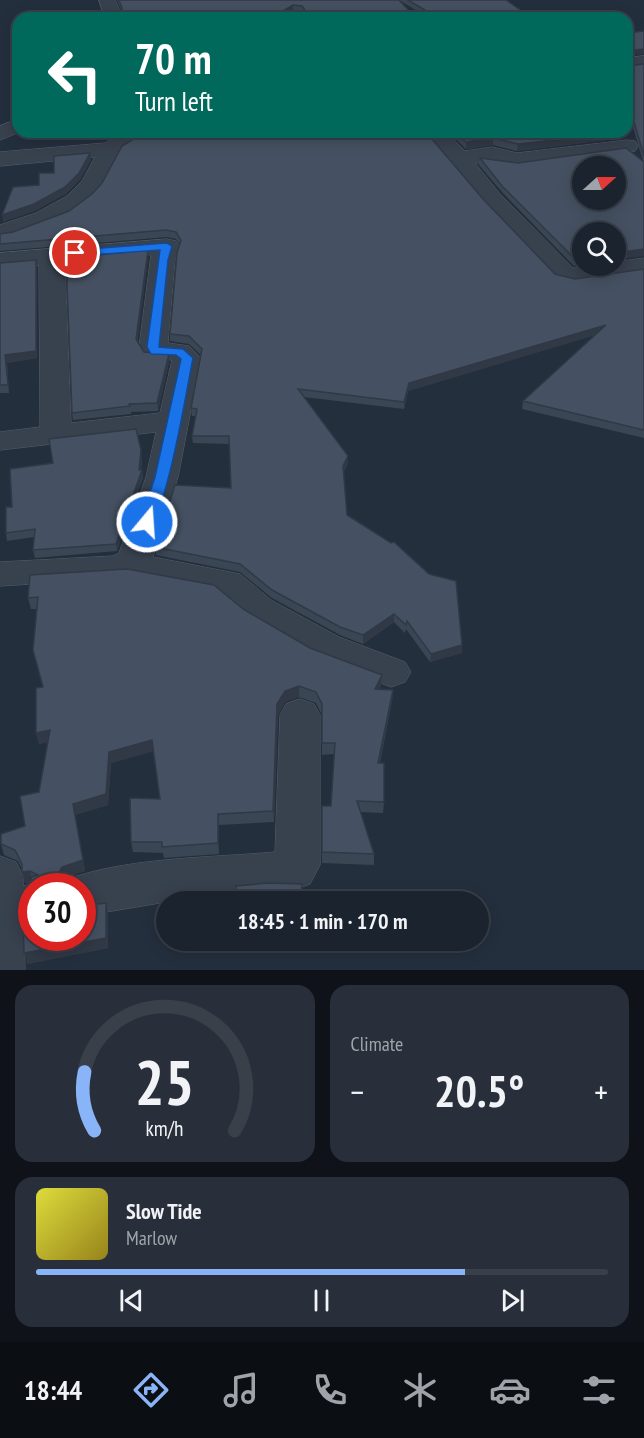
<!DOCTYPE html>
<meta charset="utf-8">
<style>
:root{--surface:#1b232e;--page:#282f3a;--text:#f1f3f6;--muted:#a0a4aa;--line:#39404a;--accent:#8ab4f8}
body{margin:0;font-family:"PT Sans Narrow",sans-serif;background:var(--page);color:var(--text);height:100vh;display:flex;flex-direction:column;font-size:22px;white-space:nowrap}
*{box-sizing:border-box;margin:0}
p{font-size:20px;color:var(--muted)}
.icon{flex:none;width:33px;height:33px;fill:none;stroke:currentColor;stroke-width:2;stroke-linecap:round;stroke-linejoin:round}
.map{position:relative;height:970px;overflow:hidden}
.details{display:flex;flex-direction:column;gap:15px;padding:15px;background:#0f1319;flex:1}
.details>*{flex:none}
.banner{position:absolute;left:12px;top:12px;width:621px;height:126px;border-radius:18px;box-shadow:0 3px 15px #0003,0 0 0 2px var(--line);background:#00695c;color:#fff;overflow:hidden}
.needle{width:39px;rotate:69deg}
.fabs{position:absolute;left:572px;top:156px;display:grid;gap:12px}
.fabs a{display:grid;place-items:center;width:54px;height:54px;border-radius:50%;background:var(--surface);box-shadow:0 3px 15px #0003,0 0 0 2px var(--line);font-size:30px}
.speed{position:absolute;left:18px;top:873px;display:flex;gap:12px;font-size:30px;font-weight:700;text-align:center}
.speed>*{display:grid;place-content:center;width:78px;height:78px;border-radius:50%;background:var(--surface);box-shadow:0 3px 15px #0003,0 0 0 2px var(--line);line-height:1}
.speed .limit{border:9px solid #d22;background:#fff;color:#111}
.pin{position:absolute;display:grid;place-items:center;width:51px;height:51px;color:#fff;margin:-26px;border:3px solid #fff;border-radius:50%;box-shadow:0 2px 6px #0007}
.me{position:absolute;width:66px;margin:-33px;rotate:18deg;stroke-linejoin:round;filter:drop-shadow(0 0 4px #0008)}
.turn{display:flex;align-items:center;gap:21px;height:126px;padding:0 24px;font-size:27px}
.turn .icon{width:78px;height:78px;stroke-width:2.5}
.turn b{display:block;font-size:42px;line-height:51px}
.big{font-size:45px;font-weight:700;line-height:1.1}
.details .widget{flex:1;display:flex;flex-direction:column;justify-content:center;gap:9px;min-width:0;padding:0 21px;border-radius:18px;background:var(--page)}
.details .dial{align-items:center;gap:0}
.dial svg{height:156px;overflow:visible;fill:none;stroke:var(--line);stroke-width:7;stroke-linecap:round;text-anchor:middle}
.dial text{fill:var(--text);stroke:none}
.song{display:flex;align-items:center;gap:18px}
.cover{width:72px;height:72px;border-radius:9px;background:linear-gradient(135deg,hsl(60 70% 55%),hsl(50 70% 35%))}
.played{height:6px;border-radius:3px;background:linear-gradient(90deg,var(--accent) 75%,var(--line) 75%)}
.keys{display:flex;justify-content:space-around;direction:ltr}
.heat{display:flex;justify-content:space-between;align-items:center;font-size:33px;direction:ltr}
.details .tiles{flex:1;display:grid;gap:15px;grid-template-columns:1fr 1fr}
.widget:last-child{grid-column:span 2}
.trip{position:absolute;left:156px;top:891px;width:333px;height:60px;border-radius:30px;background:var(--surface);box-shadow:0 3px 15px #0003,0 0 0 2px var(--line);font-weight:700;line-height:60px;text-align:center}
.menu{display:flex;height:96px;justify-content:space-around;align-items:center;background:#0b0e12;color:var(--muted)}
.menu .icon{width:42px;height:42px}
.menu .on{color:var(--accent)}
.menu b{font-size:27px;color:var(--text)}
.map>svg:first-child{display:block}
.lines{fill:none;stroke-linecap:round;stroke-linejoin:round}
.minor-casing{stroke:#565f6c;stroke-width:1}
.minor{fill:#38414e;fill-rule:evenodd}
.wall{fill:#3b4654;fill-rule:evenodd}
.shaded-wall{fill:#303945}
.building{fill:#455162;stroke:#303945;stroke-width:1.5;fill-rule:evenodd}
.route{fill:#1a73e8;stroke:#114b97;stroke-width:1.5}
</style>
<div class="map">
<svg width="644" height="970" viewBox="0 0 644 970">
<rect width="100%" height="100%" fill="#242f3e"/>
<g class="lines">
<!-- minor casing -->
<g class="minor-casing">
<path id="minor" d="M99 0H115L123 18H105Z
M644 56V68L627 70V58Z
M18 119V132H20L0 140V126Z
M122 132H152C145 142 129 142 121 151 111 161 109 177 101 188 78 220 36 231 0 240V225L36 213 67 196 82 181 95 157 0 166V152L105 143Z
M423 132H446L465 151 492 147 517 153 627 140 635 141 638 146 635 151 627 152 517 167C502 166 489 161 475 163L500 194 573 268 615 266V262L644 258V274L574 284 555 279 484 204Z
M167 239 176 241 179 246 175 260 168 343 189 346 201 358 178 477 153 557 240 574 271 600 339 637 405 662 411 672 405 682 391 687 311 657 245 618 216 594 129 578 0 586V562L113 556 119 553 146 477 156 432 0 450V432L40 427 39 265 0 269V253ZM151 255 139 347 145 357 172 360 160 413 71 423 65 263Z
M300 699 314 704 320 715V865L310 884 294 890 166 902 82 916V886H63L65 880C129 857 208 858 275 852L280 715 286 704Z
M0 856 16 862 23 876V886L32 884 39 886H32V926L24 928 25 970H0Z"/>
</g>
<!-- minor -->
<use href="#minor" class="minor"/>
</g>
<!-- wall -->
<path class="wall" d="M117 0H506L532 18H429L399 0 416 18H124ZM293 11 302 12 303 13 287 14Z
M644 64V256L615 232H582V265L574 266 502 192 479 165 480 158 518 163 643 161 627 107V66Z
M99 132H118L107 139 99 134Z
M448 132H605L607 140 517 151 493 145 466 149Z
M483 199 555 274 575 279 644 269V438L522 409 523 401 595 335 408 391 404 409 304 397 348 464 343 473 347 515 462 645V653L430 662 406 629 405 633 394 622 363 644 340 635 272 598 240 572 156 555 155 547 231 488 229 444 193 443 192 436 196 416H192L191 408 201 355 189 344 170 341V334L179 244 176 239 167 237 0 251V234Z
M148 250V258L137 342 144 352 169 362 158 411 131 412V414L73 420 72 413Z
M0 263 37 267V358L7 363 9 393H0Z
M142 458 141 470H142L143 478 117 551 35 558 33 550 34 537 7 541 6 533 12 507Z
M30 575 243 609 310 648 382 675 381 686 379 689 393 690 392 701 380 763 384 802 383 813 360 812 374 854V865L322 863V806H331L334 754 322 755V715L316 703 299 697 285 702 278 715 274 822 219 825V854L164 858 163 853 133 852 131 842 160 799 153 751 111 763 108 805 75 815 85 871 66 877H77L79 886 32 938 106 903 108 914V948L27 964 31 917V882L25 883 22 869 18 861 4 855 1 844 25 826 39 792 48 742 39 744 36 733 43 688 33 650 37 609H31L28 598Z
M231 940H299V952L232 949Z"/>
<!-- shaded-wall -->
<path class="shaded-wall" d="M293 5V11L283 16V18V11Z
M644 49V54L627 56V51Z
M107 132H118L107 139 106 133Z
M608 134 607 140 517 151 518 144Z
M493 138V145L466 149V142Z
M90 153 91 160 80 180 66 194 35 211 3 222 2 215Z
M644 249V256L615 260 616 253Z
M148 250V258L137 347 136 339Z
M36 260 37 267V358L7 363 9 393 8 385 5 355Z
M606 325 605 332 408 391 404 409V402L409 383Z
M169 354V362L158 411 157 403Z
M141 450 142 458 140 477 142 470 143 478 117 551 116 544 139 470Z
M348 456V464L342 474 343 466Z
M394 614V622L363 644V635Z
M462 645V653L430 662 431 654Z
M382 675 381 686 375 700V689Z
M299 686V697L285 702 278 715 274 822 273 811 277 704 285 691Z
M393 690 392 701 377 774 378 763Z
M50 730 52 741 39 744 36 733Z
M152 740 153 751 111 763 108 805 75 815 85 871 64 878 61 885 58 874 73 804 109 752Z
M218 814 219 825V854L218 843Z
M30 871 33 882 25 883 22 872Z
M106 903 108 914V948L27 964 24 953Z"/>
<!-- building -->
<path class="building" d="M119 0H399L416 18H129L124 14ZM293 5 302 6 307 13 282 14 283 11Z
M408 0H506L532 18H438Z
M644 31V49L627 51V33Z
M644 64V156L627 98V66Z
M145 132H426L483 199 555 274 575 279 644 269V430L523 401 606 325 409 383 404 402 298 389 348 456 343 466 347 515 391 543 394 542 429 574 456 581 462 645 431 654 407 621 406 625 394 614 363 635 340 627 272 590 240 564 155 547 175 485 231 488 229 436H192L197 409 191 408 202 349 189 336 170 334 177 253 181 240 176 232 166 230 0 244V234L13 232 69 211 92 194 102 183 122 146Z
M455 132H605L608 134 518 144 493 138 466 142Z
M626 148 644 162V249L616 253 615 255V232H582V258L575 259 502 186 480 158 518 163ZM582 166H615V200H582Z
M90 153 79 173 65 187 34 204 2 215 13 187 39 185V173H54V156Z
M148 250 136 339 144 352 169 354 157 403 129 404 130 406 72 413 66 258Z
M36 260V351L5 355 8 385H0V263Z
M136 429 141 450 139 470H142L116 544 33 550 35 529 6 533V507H12L10 469 53 463 49 439Z
M127 569 214 585 243 609 310 648 382 675 375 689 393 690 378 763H384V802L357 801 374 854 322 852V806H331L335 743H322V704L316 692 299 686 285 691 277 704 273 811 218 814V843L162 847V842H131L130 798 160 799 152 740 109 752 106 794 73 804 83 860 62 867 58 874 60 877H77L78 886H32V938H82V906L106 903V938L24 953 23 919 31 917V877L38 875 30 871 22 872V864L15 850 1 844V834L25 826 20 796 39 792 50 730 36 733V688L43 687 33 650 38 597 28 598 30 575Z
M268 883 302 884 301 902H234L236 886Z"/>
<!-- route -->
<path class="route" d="M167 243 172 246 168 260 159 347 183 349 193 358C188 382 166 521 147 526L140 522 155 477 181 359 176 355 151 354 147 347 160 250 75 256 69 253 75 250Z"/>
</svg>
<div class="fabs">
<a><svg class="needle" viewBox="-14 -14 28 28"><path d="M0-13l5 13h-10z" fill="#e53935"/><path d="M0 13l5-13h-10z" fill="#a0a4aa"/></svg></a>
<a><svg class="icon" aria-label="search" viewBox="0 0 24 24"><circle cx="10" cy="10" r="6"/><path d="M15 15l6 6"/></svg></a>
</div>
<div class="speed"><div class="limit">30</div></div>
<div class="pin" style="left:75px;top:253px;background:#d93025"><svg class="icon" aria-label="arrive" viewBox="0 0 24 24"><path d="M6 21V4h12l-3 4 3 4H6"/></svg></div>
<svg class="me" style="left:147px;top:522px" viewBox="-20 -20 40 40"><circle r="17" fill="#1a73e8" stroke="#fff" stroke-width="3"/><path d="M0-11L8 9 0 5-8 9z" fill="#fff"/></svg>
<div class="trip">18:45 · 1 min · 170 m</div>
<div class="banner">
<div class="turn"><svg class="icon" aria-label="left" viewBox="0 0 24 24"><path d="M17 20v-9H6M10 6l-5 5 5 5"/></svg><div><b>70 m</b>Turn left</div></div>
</div>
</div>
<section class="details">
<div class="tiles">
<div class="widget dial"><svg viewBox="0 0 100 80">
<path d="M14 69A42 42 0 1 1 86 69"/>
<path d="M14 69A42 42 0 0 1 9 39" stroke="#8ab4f8"/>
<text x="50" y="56" font-size="32" font-weight="700">25</text>
<text x="50" y="72" font-size="11">km/h</text>
</svg></div>
<div class="widget"><p>Climate</p>
<div class="heat"><a>−</a><b class="big">20.5°</b><a>+</a></div>
</div>
<div class="widget">
<div class="song"><i class="cover"></i><div><b>Slow Tide</b><p>Marlow</p></div></div>
<div class="played"></div>
<div class="keys"><svg class="icon" aria-label="previous" viewBox="0 0 24 24"><path d="M18 5L8 12l10 7zM5 5v14"/></svg><svg class="icon" aria-label="pause" viewBox="0 0 24 24"><path d="M8 5v14M16 5v14"/></svg><svg class="icon" aria-label="next" viewBox="0 0 24 24"><path d="M6 5l10 7-10 7zM19 5v14"/></svg></div>
</div>
</div>
</section>
<nav class="menu">
<b>18:44</b>
<svg class="icon on" aria-label="directions" viewBox="0 0 24 24"><path d="M12 3l9 9-9 9-9-9zM9 14v-3h6M13 9l2 2-2 2"/></svg>
<svg class="icon" aria-label="music" viewBox="0 0 24 24"><path d="M9 18V5l10-2v13"/><circle cx="6" cy="18" r="3"/><circle cx="16" cy="16" r="3"/></svg>
<svg class="icon" aria-label="phone" viewBox="0 0 24 24"><path d="M5 4h4l2 5-3 2q2 4 5 5l2-3 5 2v4C11 20 4 13 5 4z"/></svg>
<svg class="icon" aria-label="climate" viewBox="0 0 24 24"><path d="M12 3v18M4 7l16 10M4 17L20 7"/></svg>
<svg class="icon" aria-label="car" viewBox="0 0 24 24"><path d="M5 17H2v-5l4-1 3-4h7l3 4 3 1v5h-3M9 17h6M6 11h13"/><circle cx="7" cy="17" r="2"/><circle cx="17" cy="17" r="2"/></svg>
<svg class="icon" aria-label="filters" viewBox="0 0 24 24"><path d="M4 7h16M4 17h16"/><circle cx="9" cy="7" r="2"/><circle cx="15" cy="17" r="2"/></svg>
</nav>
